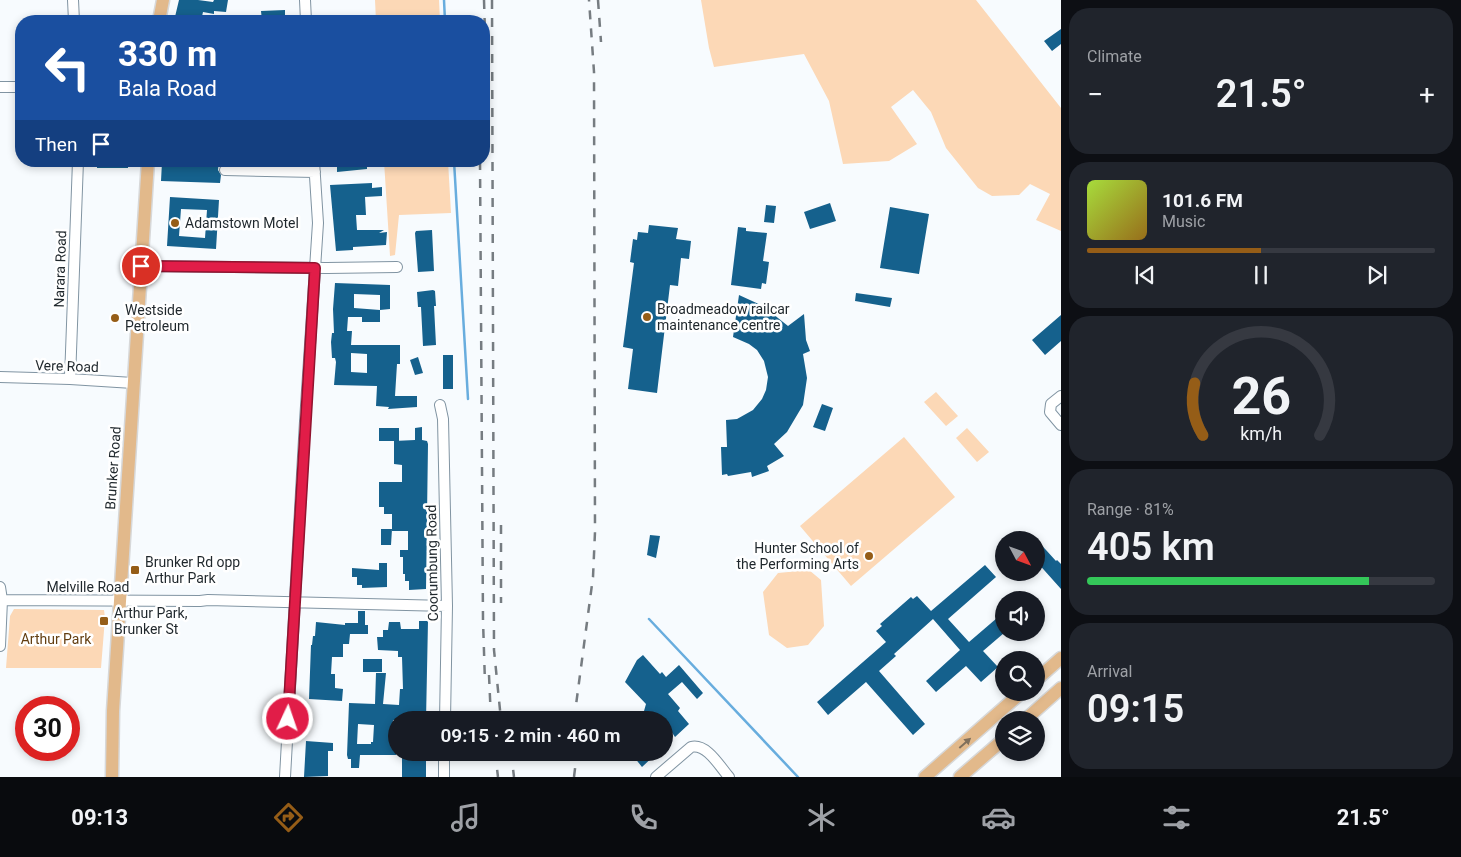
<!DOCTYPE html>
<meta charset="utf-8">
<style>
:root{--surface:#171b24;--page:#20242c;--text:#f1f3f6;--muted:#9ea1a6;--line:#363941;--accent:#955d17}
body{margin:0;font-family:Roboto,sans-serif;background:var(--page);color:var(--text);height:100vh;display:flex;flex-direction:column;font-size:19px;white-space:nowrap}
*{box-sizing:border-box;margin:0}
p{font-size:16px;color:var(--muted)}
.icon{flex:none;width:28px;height:28px;fill:none;stroke:currentColor;stroke-width:2;stroke-linecap:round;stroke-linejoin:round}
.map{position:relative;flex:1;overflow:hidden}
.sheet{display:flex;flex-direction:column;gap:8px;padding:8px;background:#0d0f14;width:400px}
.sheet>*{flex:none}
.hud{position:absolute;left:15px;top:15px;width:475px;height:152px;border-radius:20px;box-shadow:0 2px 8px #0003;background:#1a4fa0;color:#fff;overflow:hidden}
.needle{width:32px;rotate:131deg}
.fabs{position:absolute;left:995px;top:531px;display:grid;gap:10px}
.fabs a{display:grid;place-items:center;width:50px;height:50px;border-radius:50%;background:var(--surface);box-shadow:0 2px 8px #0003;font-size:25px}
.speed{position:absolute;left:15px;top:696px;display:flex;gap:10px;font-size:25px;font-weight:700;text-align:center}
.speed>*{display:grid;place-content:center;width:65px;height:65px;border-radius:50%;background:var(--surface);box-shadow:0 2px 8px #0003;line-height:1}
.speed .limit{border:8px solid #d22;background:#fff;color:#111}
.pin{position:absolute;display:grid;place-items:center;width:42px;height:42px;color:#fff;margin:-21px;border:2px solid #fff;border-radius:50%;box-shadow:0 1px 5px #0007}
.me{position:absolute;width:55px;margin:-28px;rotate:3deg;stroke-linejoin:round;filter:drop-shadow(0 0 4px #0008)}
.turn{display:flex;align-items:center;gap:18px;height:105px;padding:0 20px;font-size:22px}
.turn .icon{width:65px;height:65px;stroke-width:2.5}
.turn b{display:block;font-size:35px;line-height:42px}
.then{display:flex;align-items:center;height:48px;padding:0 20px;background:#0003;gap:10px;font-size:19px}
.big{font-size:38px;font-weight:600;line-height:1.1}
.sheet .tile{flex:1;display:flex;flex-direction:column;justify-content:center;gap:8px;min-width:0;padding:0 18px;border-radius:20px;background:var(--page)}
.sheet .dial{align-items:center;gap:0}
.dial svg{height:130px;overflow:visible;fill:none;stroke:var(--line);stroke-width:7;stroke-linecap:round;text-anchor:middle}
.dial text{fill:var(--text);stroke:none}
.song{display:flex;align-items:center;gap:15px}
.cover{width:60px;height:60px;border-radius:8px;background:linear-gradient(135deg,hsl(80 70% 55%),hsl(40 70% 35%))}
.played{height:5px;border-radius:2px;background:linear-gradient(90deg,var(--accent) 50%,var(--line) 50%)}
.keys{display:flex;justify-content:space-around;direction:ltr}
.heat{display:flex;justify-content:space-between;align-items:center;font-size:28px;direction:ltr}
.charge{height:8px;border-radius:4px;background:linear-gradient(90deg,#34c759 81%,var(--line) 0)}
.trip{position:absolute;left:388px;top:711px;width:285px;height:50px;border-radius:25px;background:var(--surface);box-shadow:0 2px 8px #0003;font-weight:600;line-height:50px;text-align:center}
.tabs{display:flex;height:80px;justify-content:space-around;align-items:center;background:#090b0e;color:var(--muted)}
.tabs .icon{width:35px;height:35px}
.tabs .active{color:var(--accent)}
.tabs b{font-size:22px;color:var(--text)}
main{display:flex;flex:1;min-height:0}
.map>svg:first-child{display:block}
.green{fill:#fcd8b6}
.lines{fill:none;stroke-linecap:round;stroke-linejoin:round}
.stream{stroke:#68adde;stroke-width:2.5}
.building{fill:#15618d;fill-rule:evenodd}
.minor-casing{stroke:#8194a2;stroke-width:12}
.major-casing{stroke:#d7d8d9;stroke-width:15}
.minor{stroke:#fff;stroke-width:10}
.major{stroke:#e2b98b;stroke-width:12}
.rail{stroke:#767c81;stroke-width:2.5;stroke-dasharray:9 9;stroke-linecap:butt}
.oneway{fill:#80705c}
.route-casing{stroke:#92132f;stroke-width:12}
.route{stroke:#e11d48;stroke-width:9}
.poi-dot{fill:#955d17;stroke:#fff;stroke-width:2}
.labels{text-anchor:middle;stroke-width:5;stroke-linejoin:round;paint-order:stroke}
.poi-label{font-size:14px;fill:#1f272c;stroke:#fff;text-anchor:start}
.street-label{font-size:14px;fill:#1f272c;stroke:#fff}
.park-label{font-size:14px;fill:#633e11;stroke:#fff}
</style>
<main>
<div class="map">
<svg width="1061" height="777" viewBox="0 0 1061 777">
<rect width="100%" height="100%" fill="#f7fbfe"/>
<!-- green -->
<path class="green" d="M375 0H439L440 21H376Z
M701 0H976L1061 108V231L1036 220 1050 194 1030 184 1019 195 992 196 978 188 946 148 931 112 913 90 891 107 917 144 889 161 843 164 829 101 804 54 714 67 709 48Z
M384 161H448L451 213 399 215 395 255 390 256Z
M936 392 958 416 946 426 924 402Z
M967 428 989 452 977 462 956 438Z
M904 437 955 497 851 586 800 526Z
M809 570 821 580 824 626 808 645 787 648 769 635 763 592 778 573Z
M14 609 104 610 105 618 101 668H6L10 616Z"/>
<g class="lines">
<!-- stream -->
<path class="stream" d="M444 0 445 21
M454 161 468 399
M649 619 798 777"/>
</g>
<!-- building -->
<path class="building" d="M179 0H198L213 2 214 0H228L226 12 214 11V14L203 12 201 21H174Z
M285 10V18L271 19V21H262L261 11Z
M1061 29V44L1052 51 1044 41Z
M97 161H128V168H97Z
M177 161H219L218 170 221 175 220 183 161 181 162 162 177 163Z
M337 161H367V169L337 172Z
M372 183V188L382 187V196L365 197 366 215H356L357 230H384L379 233 387 232 386 245 353 247V250L336 251 330 185Z
M170 197 219 200 216 249 167 246ZM181 209 207 210 205 238 179 236Z
M830 203 836 221 810 229 804 212Z
M766 205 776 206 774 223 764 222Z
M890 207 929 214 919 274 880 268Z
M649 225 678 228 676 239 691 241 689 259 681 258 678 286 670 285 657 393 628 389 633 349 623 347 634 263 630 262 633 239 637 240 638 232 648 233Z
M738 227 746 228V231L767 233 763 261 769 262 766 284 762 283 761 289 731 285Z
M432 230 434 271 418 272 415 233 416 231Z
M335 283 390 285V309L380 310V295L354 294V308L380 310V322H362V317H348L347 331H352L351 345H400V364H397L395 396H417V407L388 409 389 407 376 406 377 386 334 385 336 362 335 358H332L331 342 332 333H334L333 309ZM351 353 367 354V373L351 372Z
M433 290 435 291 436 306H434L436 345 423 346 421 307H418L417 292Z
M856 293 892 298 890 307 855 301Z
M739 295 763 306 788 326 804 314 806 340 810 351 803 354 807 378 803 405 787 432 774 444 784 456 767 466 769 471 752 477 751 472 728 476 727 474 722 475 721 447H727L726 420 737 419 753 410 762 399 766 390 768 377 764 361 757 350 749 344 733 337Z
M1061 315V341L1045 355 1032 340Z
M443 355H453V389H443Z
M418 357 423 373 415 375 410 360Z
M822 404 833 408 825 431 813 427Z
M422 427V440L427 441 428 444 426 589 409 590V581H405V574H403V557H400V550H408V531H392V514H384V507H379V482H402V465L394 464V441L415 440V428Z
M379 428H399V441H379Z
M381 529H392L391 545H381Z
M650 535 660 536 656 558 647 555Z
M1036 539 1056 561 1057 560 1061 564V589L1036 561Z
M379 563H387V587L362 588V585H357V577H352V568L379 570Z
M985 565 996 577 948 619 969 642 1004 612V633L983 651 998 667 981 682 966 666 936 692 926 681 960 650 933 619 894 654 896 656 879 671 925 724 913 735 866 682 828 715 817 702 886 642 876 631 882 626 880 624 911 597 913 599 917 596 931 611Z
M358 611H365V625H368V634H350L349 644H343V657H332L331 674H335V688L343 689 342 701 309 699 311 645H312L313 636H315L316 622 345 625V623H358Z
M419 621H428L426 720H393L392 738H396V755H360L359 768H351V759H348L347 755 349 703 375 704 376 673H386L383 704 399 705 400 689H403L402 657H398V651L378 650 377 637H383V630H388L389 622H400L401 629H419ZM358 724 374 725 373 742H371V744H357Z
M643 655 660 674 662 672 666 677 679 665 703 693 697 699 682 682 668 694 680 708 678 711 689 724 675 737 671 731 664 737V720H634L644 711 646 704 625 682 637 660Z
M363 659H382V672H363Z
M306 741 333 743V751H328V776L304 777Z
M402 752H426V777H402Z
M630 752H658L642 767Z"/>
<g class="lines">
<!-- minor casing -->
<g class="minor-casing">
<path id="minor" d="M73 0 74 21
M305 0 306 21
M0 87H21
M225 170 315 172
M141 266 327 268 397 267
M0 377 70 379 133 383
M70 379 78 161
M1061 396 1051 404 1050 412 1061 425
M440 405 443 419 447 606 445 720
M0 587 2 600 0 646
M0 600 200 601 208 600 447 606
M285 777 305 421 318 223 314 161
M444 777V752
M656 777 691 747C707 743 720 767 729 777"/>
</g>
<!-- major casing -->
<g class="major-casing">
<path id="major" d="M159 21 163 0
M1036 680 1061 658
M1025 720 1061 688
M112 777 113 711 148 161
M925 777 1022 692
M960 777 1004 739"/>
</g>
<!-- minor -->
<use href="#minor" class="minor"/>
<!-- major -->
<use href="#major" class="major"/>
<!-- rail -->
<path class="rail" d="M484 0 485 32
M492 0 494 650 501 720
M598 0 601 42
M480 161 483 620 485 683
M501 525V603
M489 675 491 720
M574 720 593 577 595 532 594 72 589 0
M495 752 498 777
M511 752 514 777
M574 777 577 752"/>
</g>
<!-- one-way arrows -->
<defs><path id="oneway-solid" d="M-6-.8H1V-3.2L6.5 0L1 3.2V.8H-6Z" transform="scale(1.25)"/></defs>
<use class="oneway" href="#oneway-solid" transform="translate(965 743) rotate(-41)"/>
<g class="lines">
<!-- route casing -->
<g class="route-casing">
<path id="route" d="M141 266 315 268 288 719"/>
</g>
<!-- route -->
<use href="#route" class="route"/>
</g>
<!-- markers -->
<g class="poi-dot">
<circle cx="175" cy="223" r="5"/>
<circle cx="647" cy="317" r="5"/>
<circle cx="115" cy="318" r="5"/>
<circle cx="869" cy="556" r="5"/>
<rect x="130" y="565" width="10" height="10" rx="2.5"/>
<rect x="99" y="616" width="10" height="10" rx="2.5"/>
</g>
<g class="labels">
<!-- poi labels -->
<g class="poi-label">
<text x="185" y="228">Adamstown Motel</text>
<text x="657" y="314">Broadmeadow railcar<tspan x="657" dy="16">maintenance centre</tspan></text>
<text x="125" y="315">Westside<tspan x="125" dy="16">Petroleum</tspan></text>
<text x="859" y="553" text-anchor="end">Hunter School of<tspan x="859" dy="16">the Performing Arts</tspan></text>
<text x="145" y="567">Brunker Rd opp<tspan x="145" dy="16">Arthur Park</tspan></text>
<text x="114" y="618">Arthur Park,<tspan x="114" dy="16">Brunker St</tspan></text>
</g>
<!-- street labels -->
<g class="street-label">
<text transform="translate(60 269) rotate(-88)" y="5">Narara Road</text>
<text transform="translate(67 366) rotate(2)" y="5">Vere Road</text>
<text transform="translate(113 468) rotate(-86)" y="5">Brunker Road</text>
<text transform="translate(432 563) rotate(-91)" y="5">Coorumbung Road</text>
<text x="88" y="592">Melville Road</text>
</g>
<!-- park labels -->
<g class="park-label">
<text x="56" y="644">Arthur Park</text>
</g>
</g>
</svg>
<div class="fabs">
<a><svg class="needle" viewBox="-14 -14 28 28"><path d="M0-13l5 13h-10z" fill="#e53935"/><path d="M0 13l5-13h-10z" fill="#9ea1a6"/></svg></a>
<a><svg class="icon" aria-label="sound" viewBox="0 0 24 24"><path d="M4 9h4l5-4v14l-5-4H4zM17 9q2 3 0 6"/></svg></a>
<a><svg class="icon" aria-label="search" viewBox="0 0 24 24"><circle cx="10" cy="10" r="6"/><path d="M15 15l6 6"/></svg></a>
<a><svg class="icon" aria-label="layers" viewBox="0 0 24 24"><path d="M12 4l9 5-9 5-9-5zM3 14l9 5 9-5"/></svg></a>
</div>
<div class="speed"><div class="limit">30</div></div>
<div class="pin" style="left:141px;top:266px;background:#d93025"><svg class="icon" aria-label="arrive" viewBox="0 0 24 24"><path d="M6 21V4h12l-3 4 3 4H6"/></svg></div>
<svg class="me" style="left:288px;top:719px" viewBox="-20 -20 40 40"><circle r="17" fill="#e11d48" stroke="#fff" stroke-width="3"/><path d="M0-11L8 9 0 5-8 9z" fill="#fff"/></svg>
<div class="trip">09:15 · 2 min · 460 m</div>
<div class="hud">
<div class="turn"><svg class="icon" aria-label="left" viewBox="0 0 24 24"><path d="M17 20v-9H6M10 6l-5 5 5 5"/></svg><div><b>330 m</b>Bala Road</div></div>
<div class="then">Then<svg class="icon" aria-label="arrive" viewBox="0 0 24 24"><path d="M6 21V4h12l-3 4 3 4H6"/></svg></div>
</div>
</div>
<section class="sheet">
<div class="tile"><p>Climate</p>
<div class="heat"><a>−</a><b class="big">21.5°</b><a>+</a></div>
</div>
<div class="tile">
<div class="song"><i class="cover"></i><div><b>101.6 FM</b><p>Music</p></div></div>
<div class="played"></div>
<div class="keys"><svg class="icon" aria-label="previous" viewBox="0 0 24 24"><path d="M18 5L8 12l10 7zM5 5v14"/></svg><svg class="icon" aria-label="pause" viewBox="0 0 24 24"><path d="M8 5v14M16 5v14"/></svg><svg class="icon" aria-label="next" viewBox="0 0 24 24"><path d="M6 5l10 7-10 7zM19 5v14"/></svg></div>
</div>
<div class="tile dial"><svg viewBox="0 0 100 80">
<path d="M14 69A42 42 0 1 1 86 69"/>
<path d="M14 69A42 42 0 0 1 9 37" stroke="#955d17"/>
<text x="50" y="56" font-size="32" font-weight="700">26</text>
<text x="50" y="72" font-size="11">km/h</text>
</svg></div>
<div class="tile"><p>Range · 81%</p><b class="big">405 km</b><div class="charge"></div></div>
<div class="tile"><p>Arrival</p><b class="big">09:15</b></div>
</section>
</main>
<nav class="tabs">
<b>09:13</b>
<svg class="icon active" aria-label="directions" viewBox="0 0 24 24"><path d="M12 3l9 9-9 9-9-9zM9 14v-3h6M13 9l2 2-2 2"/></svg>
<svg class="icon" aria-label="music" viewBox="0 0 24 24"><path d="M9 18V5l10-2v13"/><circle cx="6" cy="18" r="3"/><circle cx="16" cy="16" r="3"/></svg>
<svg class="icon" aria-label="phone" viewBox="0 0 24 24"><path d="M5 4h4l2 5-3 2q2 4 5 5l2-3 5 2v4C11 20 4 13 5 4z"/></svg>
<svg class="icon" aria-label="climate" viewBox="0 0 24 24"><path d="M12 3v18M4 7l16 10M4 17L20 7"/></svg>
<svg class="icon" aria-label="car" viewBox="0 0 24 24"><path d="M5 17H2v-5l4-1 3-4h7l3 4 3 1v5h-3M9 17h6M6 11h13"/><circle cx="7" cy="17" r="2"/><circle cx="17" cy="17" r="2"/></svg>
<svg class="icon" aria-label="filters" viewBox="0 0 24 24"><path d="M4 7h16M4 17h16"/><circle cx="9" cy="7" r="2"/><circle cx="15" cy="17" r="2"/></svg>
<b>21.5°</b>
</nav>
